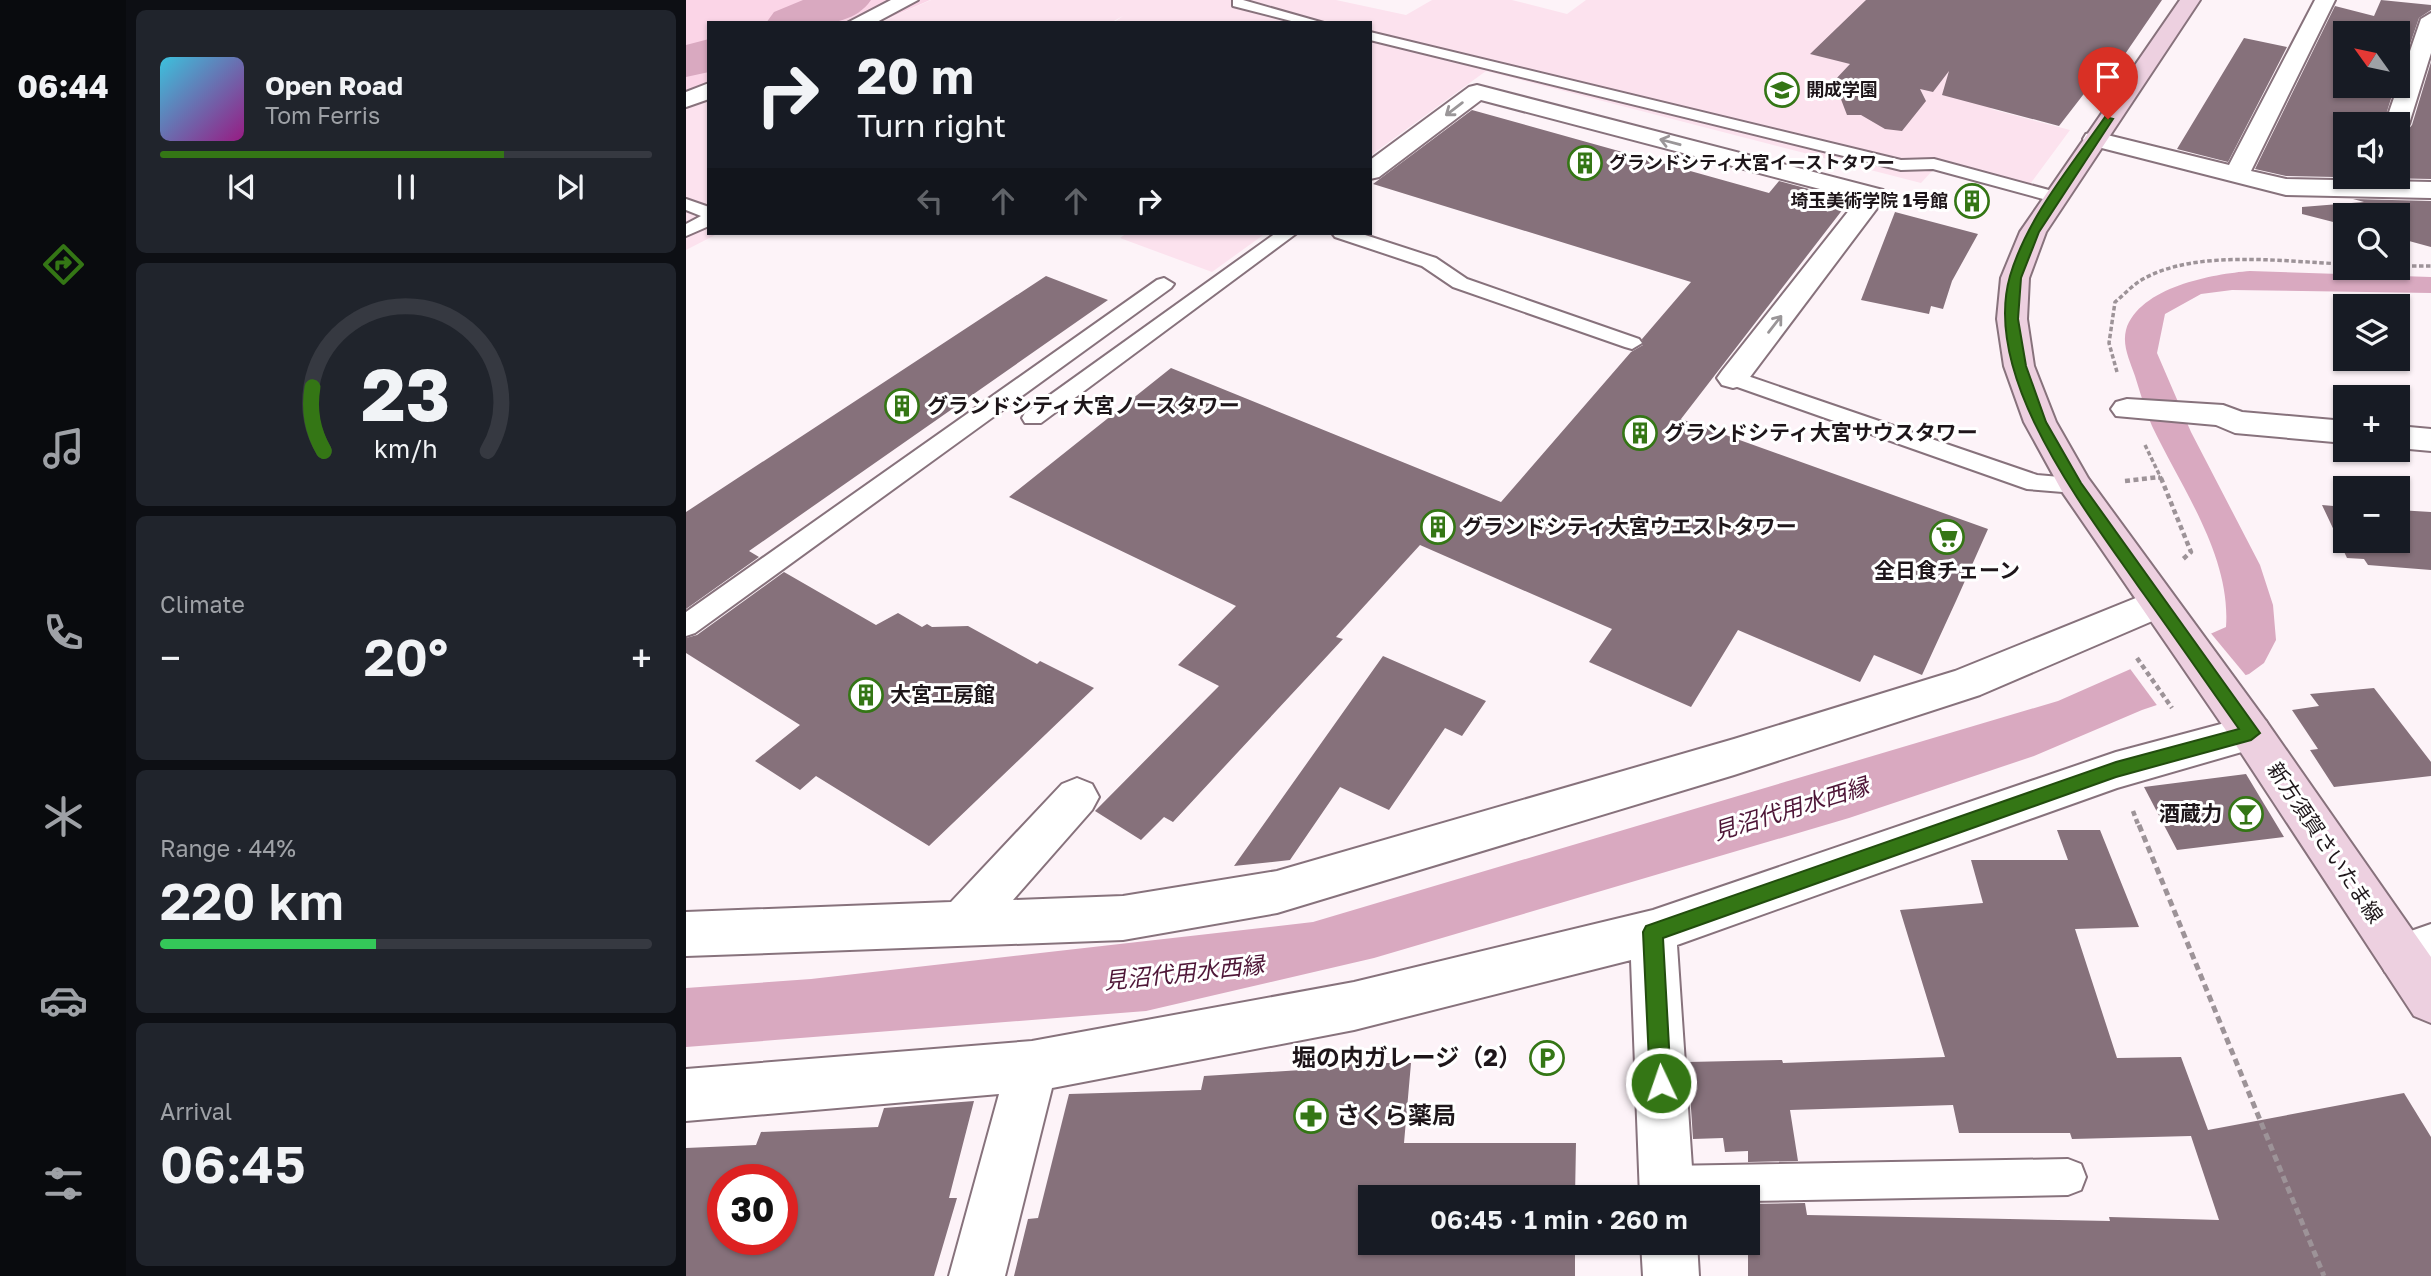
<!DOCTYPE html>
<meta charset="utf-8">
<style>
:root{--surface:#171b24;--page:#20242c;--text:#f1f3f6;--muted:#9ea1a6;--line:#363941;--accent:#347615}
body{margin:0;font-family:"Golos Text","Noto Sans JP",sans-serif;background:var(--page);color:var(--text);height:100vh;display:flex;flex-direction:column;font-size:26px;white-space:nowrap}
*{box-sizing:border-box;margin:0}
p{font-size:23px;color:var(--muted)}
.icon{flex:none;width:38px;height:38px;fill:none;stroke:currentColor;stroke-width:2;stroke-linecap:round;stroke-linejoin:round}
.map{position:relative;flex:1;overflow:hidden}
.sheet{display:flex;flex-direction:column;gap:10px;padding:10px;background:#0d0f14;width:560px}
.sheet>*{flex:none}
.banner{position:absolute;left:21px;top:21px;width:665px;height:214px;border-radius:0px;box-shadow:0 2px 5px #0004;background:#171b24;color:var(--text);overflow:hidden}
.needle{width:46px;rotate:303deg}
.controls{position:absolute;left:1647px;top:21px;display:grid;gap:14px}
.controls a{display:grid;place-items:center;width:77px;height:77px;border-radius:0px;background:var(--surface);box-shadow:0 2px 5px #0004;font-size:35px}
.speed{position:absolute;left:21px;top:1164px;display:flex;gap:14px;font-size:35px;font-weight:700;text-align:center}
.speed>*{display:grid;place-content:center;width:91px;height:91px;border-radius:50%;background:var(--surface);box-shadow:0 2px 5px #0004;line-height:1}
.speed .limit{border:10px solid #d22;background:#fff;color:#111}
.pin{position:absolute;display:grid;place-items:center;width:60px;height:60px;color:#fff;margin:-72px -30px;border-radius:50% 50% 50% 0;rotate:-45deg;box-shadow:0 0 7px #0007}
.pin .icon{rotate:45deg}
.me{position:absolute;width:77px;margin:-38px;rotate:357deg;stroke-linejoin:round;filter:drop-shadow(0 0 5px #0008)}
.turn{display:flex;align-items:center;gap:24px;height:147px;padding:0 35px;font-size:32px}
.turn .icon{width:91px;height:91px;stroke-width:2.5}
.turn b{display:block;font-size:49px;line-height:60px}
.lanes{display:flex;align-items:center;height:66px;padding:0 35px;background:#0003;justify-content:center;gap:35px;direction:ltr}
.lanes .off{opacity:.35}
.big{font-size:52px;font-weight:600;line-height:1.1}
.sheet .widget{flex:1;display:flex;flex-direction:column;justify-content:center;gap:10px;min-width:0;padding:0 24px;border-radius:10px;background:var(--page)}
.sheet .dial{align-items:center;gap:0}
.dial svg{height:182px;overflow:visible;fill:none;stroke:var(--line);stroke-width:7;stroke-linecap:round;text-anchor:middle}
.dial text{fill:var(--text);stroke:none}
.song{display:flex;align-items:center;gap:21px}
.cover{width:84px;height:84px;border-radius:10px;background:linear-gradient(135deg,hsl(190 70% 55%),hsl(310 70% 35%))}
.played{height:7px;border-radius:4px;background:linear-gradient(90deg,var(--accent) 70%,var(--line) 70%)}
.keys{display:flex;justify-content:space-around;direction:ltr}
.heat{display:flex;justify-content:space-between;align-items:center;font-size:38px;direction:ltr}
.charge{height:10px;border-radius:5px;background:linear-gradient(90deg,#34c759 44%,var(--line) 0)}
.trip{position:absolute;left:672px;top:1185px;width:402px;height:70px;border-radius:0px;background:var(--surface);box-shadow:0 2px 5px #0004;font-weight:600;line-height:70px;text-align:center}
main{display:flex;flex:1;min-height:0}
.tab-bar{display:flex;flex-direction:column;width:126px;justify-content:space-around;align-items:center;background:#090b0e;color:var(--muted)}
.tab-bar .icon{width:49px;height:49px}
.tab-bar .selected{color:var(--accent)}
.tab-bar b{font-size:32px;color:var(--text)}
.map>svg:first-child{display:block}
.built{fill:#fce2ee}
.green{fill:#fbd5e7}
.water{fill:#d9a9c0}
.pier{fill:#fdf3f8}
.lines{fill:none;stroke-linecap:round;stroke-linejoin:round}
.river{fill:#d9a9c0;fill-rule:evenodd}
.building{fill:#86717b;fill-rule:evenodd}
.service-casing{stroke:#87727c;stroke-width:4}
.pedestrian-casing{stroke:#87727c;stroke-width:4}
.minor-casing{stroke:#87727c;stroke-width:4}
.secondary-casing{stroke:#87727c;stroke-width:4}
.path-far2{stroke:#9d9398;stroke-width:3.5;stroke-dasharray:4.5 2.5;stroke-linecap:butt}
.path-far1{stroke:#9d9398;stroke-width:4.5;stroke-dasharray:5 3.5;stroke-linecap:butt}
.path{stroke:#9d9398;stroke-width:5;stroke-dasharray:7 4.5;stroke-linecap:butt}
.service{fill:#fff;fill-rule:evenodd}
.pedestrian{fill:#fff;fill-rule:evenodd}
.minor{fill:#fff;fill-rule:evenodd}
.secondary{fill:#edd0e0;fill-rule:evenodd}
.oneway{stroke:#9a9698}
.route{fill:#347615;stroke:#224d0e;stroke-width:2}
.labels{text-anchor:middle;stroke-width:6;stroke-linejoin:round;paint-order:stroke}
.far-poi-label{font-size:18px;font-weight:bold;fill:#1e161a;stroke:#fff;text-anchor:start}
.poi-label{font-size:21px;font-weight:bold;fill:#1e161a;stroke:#fff;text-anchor:start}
.street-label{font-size:21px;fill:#1e161a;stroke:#fff}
.water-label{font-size:23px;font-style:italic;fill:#4e1637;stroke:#fff}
.near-poi-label{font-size:24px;font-weight:bold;fill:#1e161a;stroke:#fff;text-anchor:end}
</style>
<main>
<nav class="tab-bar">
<b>06:44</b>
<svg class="icon selected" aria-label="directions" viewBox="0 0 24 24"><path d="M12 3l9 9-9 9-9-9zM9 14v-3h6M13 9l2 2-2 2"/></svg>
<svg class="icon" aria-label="music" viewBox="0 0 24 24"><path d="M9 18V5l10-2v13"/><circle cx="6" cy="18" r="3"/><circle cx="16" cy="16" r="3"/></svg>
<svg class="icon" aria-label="phone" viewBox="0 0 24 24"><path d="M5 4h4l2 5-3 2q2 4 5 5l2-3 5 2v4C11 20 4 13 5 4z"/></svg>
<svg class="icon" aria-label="climate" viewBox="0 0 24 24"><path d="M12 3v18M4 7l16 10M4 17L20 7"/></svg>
<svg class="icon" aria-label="car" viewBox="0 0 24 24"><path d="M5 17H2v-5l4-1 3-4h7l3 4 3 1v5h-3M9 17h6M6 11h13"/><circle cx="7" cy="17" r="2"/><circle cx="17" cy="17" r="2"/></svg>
<svg class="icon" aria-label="filters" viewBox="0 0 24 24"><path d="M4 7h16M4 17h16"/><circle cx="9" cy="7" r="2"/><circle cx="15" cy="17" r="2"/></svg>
</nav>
<section class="sheet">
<div class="widget">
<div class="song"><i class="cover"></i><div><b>Open Road</b><p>Tom Ferris</p></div></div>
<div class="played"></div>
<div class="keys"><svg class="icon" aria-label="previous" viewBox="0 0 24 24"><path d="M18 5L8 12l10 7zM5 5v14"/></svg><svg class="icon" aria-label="pause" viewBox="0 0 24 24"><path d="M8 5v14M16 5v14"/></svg><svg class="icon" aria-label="next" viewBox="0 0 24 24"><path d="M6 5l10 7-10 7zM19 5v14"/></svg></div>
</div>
<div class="widget dial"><svg viewBox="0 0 100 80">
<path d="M14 69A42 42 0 1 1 86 69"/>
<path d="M14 69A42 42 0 0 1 9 41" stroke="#347615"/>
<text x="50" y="56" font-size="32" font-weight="700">23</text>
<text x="50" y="72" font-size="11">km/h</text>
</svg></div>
<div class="widget"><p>Climate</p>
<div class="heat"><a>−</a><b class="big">20°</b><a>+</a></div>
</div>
<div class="widget"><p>Range · 44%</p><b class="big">220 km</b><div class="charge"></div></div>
<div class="widget"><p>Arrival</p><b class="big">06:45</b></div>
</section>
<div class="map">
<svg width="1745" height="1276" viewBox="0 0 1745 1276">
<rect width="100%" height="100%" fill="#fdf3f8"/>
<!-- built -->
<path class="built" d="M245 0H650L720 15 746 0H826L881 14 900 0H1394L1305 109 1384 130 1336 195 1247 170 1235 183 800 71 684 156V23H427L437 16 424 23H193Z
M23 98V233H33L0 250V108Z
M441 233H580L526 272 434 238Z"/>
<!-- green -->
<path class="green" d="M0 0H244L192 23H23V97L0 107Z"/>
<!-- water -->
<path class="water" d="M1564 271 1745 277V293L1546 290 1515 294 1479 314 1471 353 1505 432 1574 565 1587 605 1590 640 1578 663 1563 674 1456 710 1348 756 1163 818 688 958 460 1011 0 1047V988L125 979 627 922 1372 701 1540 627C1545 556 1496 489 1466 426 1459 410 1454 392 1449 376 1444 361 1436 346 1440 330 1453 287 1527 274 1564 271Z"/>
<!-- pier -->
<path class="pier" d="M1523 631 1562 678 1473 708 1442 666Z"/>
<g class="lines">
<!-- river -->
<path class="river" d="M117 0H185C163 32 115 23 80 23L88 12Z
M23 39V72L0 77V45Z"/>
</g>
<!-- building -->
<path class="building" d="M1180 0H1476L1424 76 1414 73 1373 126 1256 95 1263 71 1247 92 1234 89 1240 101 1216 131 1199 129 1175 115H1161L1148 81 1164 64 1124 54Z
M1695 0 1745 5V10L1733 18 1712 79V33H1659V86H1709L1697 124H1659V177H1712V133L1720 132 1726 125 1745 62V179L1600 176 1569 169 1649 6 1688 16Z
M1558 38 1601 47 1542 162 1491 149Z
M786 110 1083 193 1093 181 1164 200 995 419 1302 529 1270 601 1236 675 1188 655 1174 682 1052 630 1005 707 903 662 926 629 734 545 650 637 657 639 487 822 478 817 455 840 409 811 533 686 492 665 550 606 323 497 485 368 815 502 945 352 957 345 956 339 1005 282 687 184Z
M1667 199 1745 201V247L1712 238V215H1659V225L1616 214V207L1678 202Z
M1209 212 1292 234 1266 281 1257 309 1245 306 1243 314 1175 300Z
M360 276 422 300 63 551 73 557 0 609V512Z
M1636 505 1659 507V541H1712V510L1745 512V570L1682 565 1678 559 1661 558Z
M98 572 190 625 212 613 236 627 241 624 246 627 282 626 351 664 354 661 408 688 243 846 130 776 114 790 69 761 114 725 0 653V638L11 635Z
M697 656 800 701 776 736 759 728 703 810 654 787 604 860 548 866Z
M1688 688 1745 762V776L1648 787 1624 750 1632 749 1606 710 1633 706 1624 694Z
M1560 774 1598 837 1491 850 1458 787Z
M1371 830H1414L1453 927 1389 929 1431 1058 1495 1057 1522 1130 1718 1093 1745 1137V1276H1062V1204L1119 1203 1121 1215 1424 1221 1423 1217 1533 1220 1505 1136 1386 1139 1384 1133H1273L1267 1105 1104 1110 1112 1161 1062 1162V1151L1039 1152 1037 1138 1007 1139 1002 1062 1096 1060 1097 1063 1259 1057 1214 910 1297 903 1285 860H1382Z
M663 1063H725L718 1143H890L889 1197H684V1242H889V1276H328L342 1219 352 1218 383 1094 515 1090 518 1076 663 1067Z
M288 1101 263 1198H271L248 1276H0V1148L70 1145 75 1132 192 1127 198 1108ZM37 1180H96V1239H37Z"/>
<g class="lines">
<!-- service casing -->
<g class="service-casing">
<path id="service" d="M547 0H557L638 23H613L547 6Z
M684 32 1215 160 1248 159 1374 193 1377 197 1368 202 1247 169 1215 170 684 40Z
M0 199 23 207V226L0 236V224L15 216 0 210Z
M590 233H611L355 423H339L336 418 339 413Z
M646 233H673L750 258 781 279 953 339 956 343 946 349 939 347 767 287 736 266 649 237Z
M478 278 488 284 485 288 9 633 0 636V612L471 280Z
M1047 371 1351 475 1397 479 1401 485 1397 491 1389 493 1341 489 1040 383 1036 378 1040 373Z
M1382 1159 1395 1164 1400 1177 1395 1190 1382 1195 1062 1201V1197H967L962 1184 967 1171 980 1166Z"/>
</g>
<!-- pedestrian casing -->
<g class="pedestrian-casing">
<path id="pedestrian" d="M205 0H232L189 23H161Z
M23 83V99L0 107V92Z"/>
</g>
<!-- minor casing -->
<g class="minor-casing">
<path id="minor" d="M1629 0H1649L1565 171 1600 179 1745 182V198L1600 195 1400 144 1397 139 1400 134 1409 132 1543 165Z
M1745 13V53L1723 124 1719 129 1712 131V124H1699L1735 19Z
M791 85 1197 190 1201 195 1058 385 1047 388 1036 385 1031 378 1036 371 1172 199 795 100 693 177 684 179V160L783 87Z
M1441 399 1537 405 1556 412 1659 421V443L1549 433 1530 425 1430 416 1425 409 1430 402Z
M1712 426 1745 429V451L1712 448Z
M1472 589 1485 593 1491 603 1485 613 1294 695 1048 775 591 913 437 940 0 956V912L265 902 376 784 391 778 406 784 413 797 406 810 327 900 437 896 591 871 1048 739 1269 671Z
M1565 716 1580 721 1586 733 1580 745 1431 788 991 945 1008 1197H954L945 960 668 1030 366 1088 319 1276H263L313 1094 0 1121V1069L346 1041 668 982 967 910 1430 752Z
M1745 924V970L1716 979 1699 972 1692 956 1699 940Z
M955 1242H1011L1013 1276H957Z"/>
</g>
<!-- secondary casing -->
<g class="secondary-casing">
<path id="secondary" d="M1494 0H1514L1360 232 1343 278 1341 319 1348 366 1370 422 1402 478 1580 721 1745 957V1023L1728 1016 1550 745 1377 493 1338 422 1318 366 1311 319 1315 278 1334 232Z"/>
</g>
<!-- path-far2 -->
<path class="path-far2" d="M1712 266H1745
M1431 372 1423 343 1429 302C1439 294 1447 284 1459 278 1513 249 1599 262 1659 264
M1459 445 1475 478H1470"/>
<!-- path-far1 -->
<path class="path-far1" d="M1475 478 1505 552 1497 559
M1439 481 1474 477
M1451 658 1486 708
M1447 811 1453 827"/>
<!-- path -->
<path class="path" d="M1453 825 1638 1276"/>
<!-- service -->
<use href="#service" class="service"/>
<!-- pedestrian -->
<use href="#pedestrian" class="pedestrian"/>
<!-- minor -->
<use href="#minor" class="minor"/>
<!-- secondary -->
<use href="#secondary" class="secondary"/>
</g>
<!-- one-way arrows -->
<defs><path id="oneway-shaft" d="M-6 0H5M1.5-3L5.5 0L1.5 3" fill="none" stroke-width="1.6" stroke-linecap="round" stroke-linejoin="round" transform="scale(1.75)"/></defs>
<g class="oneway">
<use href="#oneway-shaft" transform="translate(768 109) rotate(143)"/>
<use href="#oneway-shaft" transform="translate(984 142) rotate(-165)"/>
<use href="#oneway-shaft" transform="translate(1089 324) rotate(-52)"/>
</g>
<!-- route -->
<path class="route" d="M1419 117 1427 119 1353 232 1335 278 1332 319 1340 366 1360 422 1395 483 1574 733 1565 740 1430 777 977 938 985 1083 982 1091 975 1094 967 1091 964 1083 957 932 960 926 1430 762 1553 729C1519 681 1486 633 1452 586 1398 508 1295 377 1324 276 1341 218 1385 166 1419 117Z"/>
<!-- icons -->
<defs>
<g id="school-ring" transform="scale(1.75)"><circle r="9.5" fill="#fff" stroke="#347615" stroke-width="1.5"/><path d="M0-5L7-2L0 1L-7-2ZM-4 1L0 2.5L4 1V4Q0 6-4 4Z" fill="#347615"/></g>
<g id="building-ring" transform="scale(1.75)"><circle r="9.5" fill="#fff" stroke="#347615" stroke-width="1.5"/><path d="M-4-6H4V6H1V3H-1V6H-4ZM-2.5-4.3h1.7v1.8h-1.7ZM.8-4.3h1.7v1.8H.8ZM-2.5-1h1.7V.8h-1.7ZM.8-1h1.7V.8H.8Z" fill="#347615"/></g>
<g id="supermarket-ring" transform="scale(1.75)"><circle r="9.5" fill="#fff" stroke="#347615" stroke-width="1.5"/><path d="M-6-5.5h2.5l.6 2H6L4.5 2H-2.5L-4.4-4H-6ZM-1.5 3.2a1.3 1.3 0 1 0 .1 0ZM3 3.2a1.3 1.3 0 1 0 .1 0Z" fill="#347615"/></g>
<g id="bar-ring" transform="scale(1.75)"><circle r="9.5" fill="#fff" stroke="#347615" stroke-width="1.5"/><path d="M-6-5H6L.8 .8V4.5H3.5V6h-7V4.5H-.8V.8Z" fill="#347615"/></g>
<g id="parking-ring" transform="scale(1.75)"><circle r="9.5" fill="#fff" stroke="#347615" stroke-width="1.5"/><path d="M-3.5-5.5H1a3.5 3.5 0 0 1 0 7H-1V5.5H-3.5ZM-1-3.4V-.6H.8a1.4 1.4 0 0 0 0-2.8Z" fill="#347615"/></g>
<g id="pharmacy-ring" transform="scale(1.75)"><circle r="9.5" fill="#fff" stroke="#347615" stroke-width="1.5"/><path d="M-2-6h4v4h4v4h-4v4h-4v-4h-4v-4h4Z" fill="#347615"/></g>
</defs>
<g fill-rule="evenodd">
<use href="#school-ring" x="1096" y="90"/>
<use href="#building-ring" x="899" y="163"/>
<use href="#building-ring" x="1286" y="201"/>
<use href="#building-ring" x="216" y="406"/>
<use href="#building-ring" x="954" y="433"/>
<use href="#building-ring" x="752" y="527"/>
<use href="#supermarket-ring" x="1261" y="537"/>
<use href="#building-ring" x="180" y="695"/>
<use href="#bar-ring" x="1560" y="814"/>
<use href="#parking-ring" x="861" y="1058"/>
<use href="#pharmacy-ring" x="625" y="1116"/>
</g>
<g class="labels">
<!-- far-poi labels -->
<g class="far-poi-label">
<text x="1120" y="96">開成学園</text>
<text x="923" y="169">グランドシティ大宮イーストタワー</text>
<text x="1262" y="207" text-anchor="end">埼玉美術学院 1号館</text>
</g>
<!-- poi labels -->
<g class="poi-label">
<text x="241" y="413">グランドシティ大宮ノースタワー</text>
<text x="978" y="440">グランドシティ大宮サウスタワー</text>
<text x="776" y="534">グランドシティ大宮ウエストタワー</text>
<text x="1261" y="578" text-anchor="middle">全日食チェーン</text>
<text x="204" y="702">大宮工房館</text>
<text x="1536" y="821" text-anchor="end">酒蔵力</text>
</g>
<!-- street labels -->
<g class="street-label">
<text transform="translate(1639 843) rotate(56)" y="7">新方須賀さいたま線</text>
</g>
<!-- water labels -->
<g class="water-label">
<text transform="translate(1105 809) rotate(-17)" y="8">見沼代用水西縁</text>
<text transform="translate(498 973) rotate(-6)" y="8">見沼代用水西縁</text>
</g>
<!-- near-poi labels -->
<g class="near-poi-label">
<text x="836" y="1066">堀の内ガレージ（2）</text>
<text x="650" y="1124" text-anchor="start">さくら薬局</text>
</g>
</g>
</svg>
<div class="controls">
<a><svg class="needle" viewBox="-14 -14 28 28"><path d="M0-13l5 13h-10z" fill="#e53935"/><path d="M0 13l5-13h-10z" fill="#9ea1a6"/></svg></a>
<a><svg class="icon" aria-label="sound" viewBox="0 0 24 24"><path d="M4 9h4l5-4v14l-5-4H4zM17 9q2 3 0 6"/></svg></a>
<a><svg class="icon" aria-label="search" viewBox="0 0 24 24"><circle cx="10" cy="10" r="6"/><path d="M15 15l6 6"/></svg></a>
<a><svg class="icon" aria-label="layers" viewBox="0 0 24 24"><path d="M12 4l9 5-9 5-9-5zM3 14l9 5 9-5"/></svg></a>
<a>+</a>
<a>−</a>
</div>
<div class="speed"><div class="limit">30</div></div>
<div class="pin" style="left:1422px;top:119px;background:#d93025"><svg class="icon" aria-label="arrive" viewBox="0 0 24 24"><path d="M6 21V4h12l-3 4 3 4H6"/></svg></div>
<svg class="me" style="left:975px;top:1083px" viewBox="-20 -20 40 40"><circle r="17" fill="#347615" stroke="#fff" stroke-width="3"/><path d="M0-11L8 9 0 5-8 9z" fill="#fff"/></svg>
<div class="trip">06:45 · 1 min · 260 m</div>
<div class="banner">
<div class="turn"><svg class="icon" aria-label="right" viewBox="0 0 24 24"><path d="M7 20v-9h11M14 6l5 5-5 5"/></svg><div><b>20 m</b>Turn right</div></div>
<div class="lanes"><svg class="icon off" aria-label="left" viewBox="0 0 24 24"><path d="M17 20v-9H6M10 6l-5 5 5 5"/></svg><svg class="icon off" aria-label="ahead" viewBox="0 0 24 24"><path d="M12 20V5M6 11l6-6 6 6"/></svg><svg class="icon off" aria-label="ahead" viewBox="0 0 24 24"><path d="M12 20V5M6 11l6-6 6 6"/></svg><svg class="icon" aria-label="right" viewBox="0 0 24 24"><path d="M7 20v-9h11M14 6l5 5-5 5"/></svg></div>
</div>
</div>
</main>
